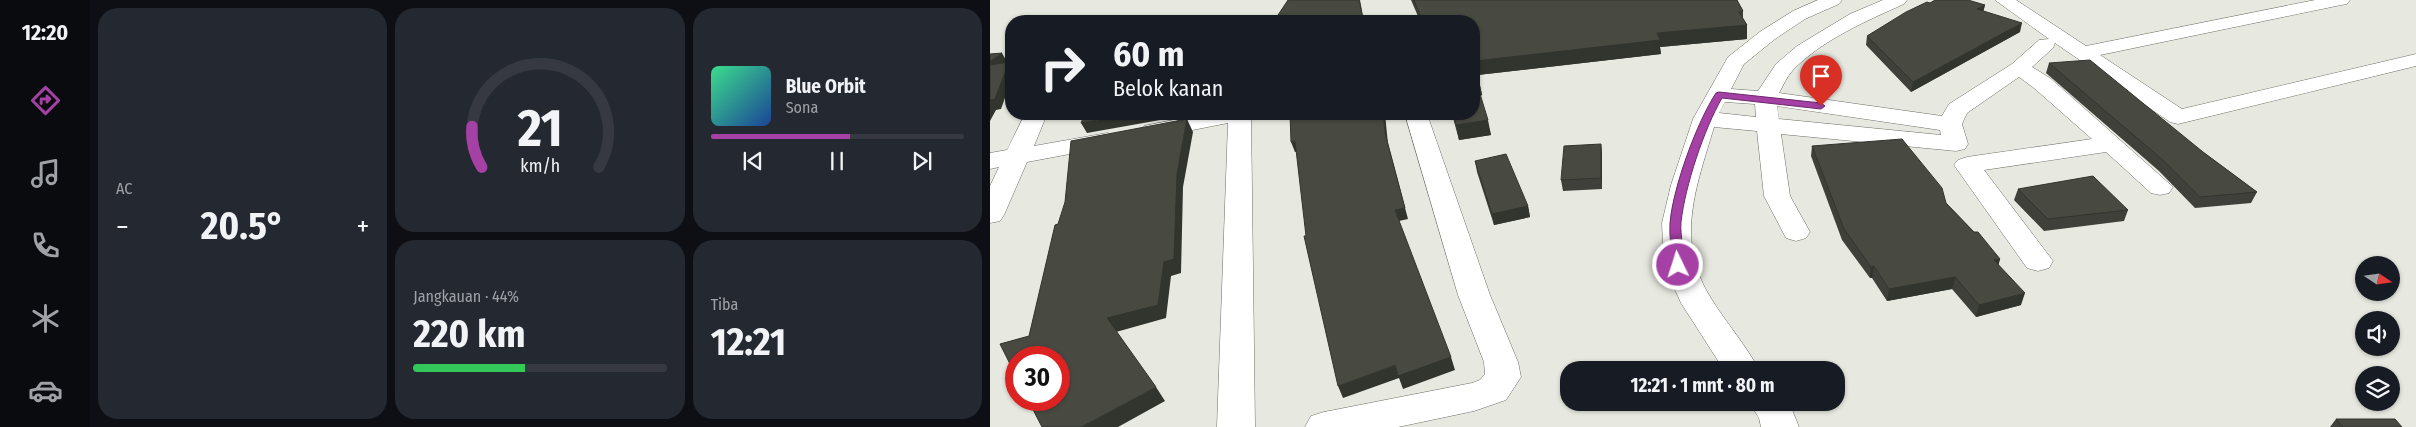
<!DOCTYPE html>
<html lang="id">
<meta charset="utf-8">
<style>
:root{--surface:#171b24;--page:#242831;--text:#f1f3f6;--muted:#9ea1a6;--line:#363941;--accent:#a540a4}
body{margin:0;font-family:"Fira Sans Condensed",sans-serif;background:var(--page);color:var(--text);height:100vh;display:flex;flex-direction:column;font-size:19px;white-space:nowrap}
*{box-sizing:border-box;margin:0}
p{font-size:16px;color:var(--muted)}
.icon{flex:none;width:28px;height:28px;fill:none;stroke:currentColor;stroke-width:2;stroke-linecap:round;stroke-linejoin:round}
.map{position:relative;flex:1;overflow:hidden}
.details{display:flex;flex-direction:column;gap:8px;padding:8px;background:#0d0f14;width:900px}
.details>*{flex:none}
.guide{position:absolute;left:15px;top:15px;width:475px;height:105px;border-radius:20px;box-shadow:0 1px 4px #0004;background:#171b24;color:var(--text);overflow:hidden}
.needle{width:32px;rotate:103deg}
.buttons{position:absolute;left:1365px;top:256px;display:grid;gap:10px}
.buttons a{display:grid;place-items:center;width:45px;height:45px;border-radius:50%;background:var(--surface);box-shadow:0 1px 4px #0004;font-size:25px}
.speed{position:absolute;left:15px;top:346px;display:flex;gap:10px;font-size:25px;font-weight:700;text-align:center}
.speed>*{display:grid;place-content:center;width:65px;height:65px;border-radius:50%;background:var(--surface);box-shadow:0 1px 4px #0004;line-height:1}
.speed .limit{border:8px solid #d22;background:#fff;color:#111}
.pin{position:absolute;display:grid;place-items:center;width:42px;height:42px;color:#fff;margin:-51px -21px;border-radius:50% 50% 50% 0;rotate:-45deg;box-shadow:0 0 5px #0007}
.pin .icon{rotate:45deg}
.me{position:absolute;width:55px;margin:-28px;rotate:356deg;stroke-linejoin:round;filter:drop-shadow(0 0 4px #0008)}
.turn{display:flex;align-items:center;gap:18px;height:105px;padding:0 25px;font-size:22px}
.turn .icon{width:65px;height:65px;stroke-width:2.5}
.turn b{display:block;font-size:35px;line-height:42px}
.big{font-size:38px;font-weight:700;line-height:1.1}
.details .card{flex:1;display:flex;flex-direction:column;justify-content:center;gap:8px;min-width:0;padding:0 18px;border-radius:20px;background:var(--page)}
.details .dial{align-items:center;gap:0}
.dial svg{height:130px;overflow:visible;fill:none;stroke:var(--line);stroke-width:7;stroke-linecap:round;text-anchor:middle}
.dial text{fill:var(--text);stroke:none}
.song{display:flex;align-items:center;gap:15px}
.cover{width:60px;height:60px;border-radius:8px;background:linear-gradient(135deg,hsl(150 70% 55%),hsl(220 70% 35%))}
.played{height:5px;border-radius:2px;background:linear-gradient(90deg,var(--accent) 55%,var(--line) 55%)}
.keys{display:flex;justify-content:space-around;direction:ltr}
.heat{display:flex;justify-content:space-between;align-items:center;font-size:28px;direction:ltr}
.charge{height:8px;border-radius:4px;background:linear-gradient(90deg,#34c759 44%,var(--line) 0)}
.details .tiles{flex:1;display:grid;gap:8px;grid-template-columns:repeat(3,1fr)}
.card:first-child{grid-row:span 2}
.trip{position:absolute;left:570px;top:361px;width:285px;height:50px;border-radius:20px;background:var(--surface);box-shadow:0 1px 4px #0004;font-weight:700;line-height:50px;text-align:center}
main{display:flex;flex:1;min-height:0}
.menu{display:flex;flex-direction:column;width:90px;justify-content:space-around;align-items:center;background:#090b0e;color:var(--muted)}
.menu .icon{width:35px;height:35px}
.menu .on{color:var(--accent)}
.menu b{font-size:22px;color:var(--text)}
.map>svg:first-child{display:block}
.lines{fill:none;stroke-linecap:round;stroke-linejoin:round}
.street-casing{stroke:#6c6e66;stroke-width:1}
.street{fill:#fff;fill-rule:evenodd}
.wall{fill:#3e4039}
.shaded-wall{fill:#32342e}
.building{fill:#484a42;stroke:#32342e}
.route{fill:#a540a4;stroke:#6b2a6b}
</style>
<main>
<nav class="menu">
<b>12:20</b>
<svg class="icon on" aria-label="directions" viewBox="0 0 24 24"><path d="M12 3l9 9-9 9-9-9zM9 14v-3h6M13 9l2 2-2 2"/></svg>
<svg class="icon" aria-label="music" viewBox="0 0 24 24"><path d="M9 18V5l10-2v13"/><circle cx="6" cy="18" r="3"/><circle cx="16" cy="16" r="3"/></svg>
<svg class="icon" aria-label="phone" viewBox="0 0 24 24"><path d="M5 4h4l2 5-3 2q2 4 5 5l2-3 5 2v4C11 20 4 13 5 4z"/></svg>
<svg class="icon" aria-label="climate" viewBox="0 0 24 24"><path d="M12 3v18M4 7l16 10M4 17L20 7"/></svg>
<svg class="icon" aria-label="car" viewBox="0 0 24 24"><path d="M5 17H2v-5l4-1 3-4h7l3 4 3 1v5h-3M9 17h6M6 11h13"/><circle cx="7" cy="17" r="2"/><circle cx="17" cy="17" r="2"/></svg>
</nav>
<section class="details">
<div class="tiles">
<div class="card"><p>AC</p>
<div class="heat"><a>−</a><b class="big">20.5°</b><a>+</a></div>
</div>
<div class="card dial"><svg viewBox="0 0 100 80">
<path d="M14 69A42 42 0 1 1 86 69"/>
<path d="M14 69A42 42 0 0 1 8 44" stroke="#a540a4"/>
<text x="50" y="56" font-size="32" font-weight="700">21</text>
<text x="50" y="72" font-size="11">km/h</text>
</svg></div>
<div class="card">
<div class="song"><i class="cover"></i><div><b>Blue Orbit</b><p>Sona</p></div></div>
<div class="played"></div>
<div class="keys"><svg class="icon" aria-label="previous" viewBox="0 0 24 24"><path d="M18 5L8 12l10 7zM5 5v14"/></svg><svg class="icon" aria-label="pause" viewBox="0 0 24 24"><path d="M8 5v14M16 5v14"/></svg><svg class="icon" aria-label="next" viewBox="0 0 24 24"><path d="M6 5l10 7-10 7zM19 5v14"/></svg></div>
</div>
<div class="card"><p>Jangkauan · 44%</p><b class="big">220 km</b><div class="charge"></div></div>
<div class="card"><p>Tiba</p><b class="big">12:21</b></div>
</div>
</section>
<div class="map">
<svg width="1426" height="427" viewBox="0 0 1426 427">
<rect width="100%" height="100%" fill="#e7e9e0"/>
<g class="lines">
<!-- street casing -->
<g class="street-casing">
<path id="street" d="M828 0H852L849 4 815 19 785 39 754 64 741 89 768 91 786 64 807 46 860 14 893 0H917L914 4C876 21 832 40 803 70 797 76 793 86 789 93L952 116 959 104 1022 64 1049 40 1059 39 1005 0H1026L1096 46 1325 0H1360L1357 4 1351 5 1110 55 1192 109 1426 54V66L1188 124 1180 122 1065 43 1063 48 1042 67 1060 78 1183 187 1179 193 1170 195 1161 193 1116 152 994 170 1063 261 1059 268 1048 271 1037 268 964 165 968 160 977 157 1102 139 1044 88 1029 77 977 113 972 124 978 144 975 149 966 151 791 134 800 196 820 232 816 238 806 241 796 238 774 196 767 131 724 127C706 188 684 241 722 300 737 324 756 345 769 370H734L691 303 674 265 672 223 681 185 703 119 738 57 771 31 803 11ZM735 102 765 104 766 117 729 113ZM787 106 950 130 951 135 789 119Z
M35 114H57L44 146 117 133 126 135 129 140 126 145 117 147 37 162 14 215 10 221 0 223V186L9 167 0 169V153L17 150Z
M214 114H261L265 427H227L238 123 162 138 154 136 150 131 154 126Z
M415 114H437L500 295 528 362 531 377 516 400 484 411 408 427H315L321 416 334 412 482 383 490 380 495 374 494 362 468 295Z
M759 402H799L809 427H771L769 418Z"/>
</g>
<!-- street -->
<use href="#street" class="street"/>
</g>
<!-- wall -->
<path class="wall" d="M421 0H747L753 11V19L757 25V39L670 47 671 54 488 75 492 95 490 96 501 135 469 140 462 114H484V21H430Z
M940 3 995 5 993 11 1030 32 921 92 876 45 877 36Z
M1059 63 1213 152 1267 192 1261 203 1205 208 1169 171 1056 73Z
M611 144 612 155V189L573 191 571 180Z
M822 146 956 203 1010 259 1008 265 1031 305 986 317 962 289 897 301 882 278H880L852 240 821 156Z
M485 161 538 206 540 217 504 225 487 172Z
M1028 189 1138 210 1134 221 1054 231 1024 200Z
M1346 419 1412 427H1340Z"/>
<!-- shaded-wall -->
<path class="shaded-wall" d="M369 0H370L374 21H373Z
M995 5 993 13 987 9Z
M1032 23 1030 32 921 92 923 82Z
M757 25V39L670 47 671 54 487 75 485 61 667 33Z
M12 53 17 62 0 75V61Z
M19 62 21 66V81L11 109 6 110 0 121V100Z
M486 81H489L492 95 489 96Z
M143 114H204L97 133 91 123Z
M393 114H395L398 144 418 219 409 221 405 210 395 133Z
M197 119 203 132 193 187 191 273 181 276 176 318 126 332 117 318Z
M498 120 501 135 469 140 466 125Z
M305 141 309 152H305L301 142Z
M611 144 612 155V189L611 178Z
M538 206 540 217 504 225 502 214Z
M1010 259 1007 271 1004 260Z
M884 266 882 278H880L881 267Z
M965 277 962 289 897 301 899 289Z
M1035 293 1031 305 986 317 989 305Z
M461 357 465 370 413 389 409 378 353 398 348 386 405 365Z
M166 387 175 401 128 427H91Z"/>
<!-- building -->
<path class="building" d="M298 0H369L373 21H284Z
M424 0H747L753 11 749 12 757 25 667 33 670 40 485 61 489 81H486L498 120 466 125 463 114H484V21H432Z
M945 0H978L995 5 987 9 1032 23 923 82 877 36 916 12 937 2 940 3Z
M12 53 0 61V54Z
M1100 60 1213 152 1267 192 1210 197 1174 161 1059 63Z
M19 62 5 99 0 100V65Z
M95 114H143L91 123Z
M300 114H393L395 133 415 208 405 210 461 357 408 376 405 365 348 386 314 236H316L305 141 301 142Z
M197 119 187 174 184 259 174 262 168 305 117 318 166 387 91 427H52L38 400H69V358H26V376L10 344 39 336 65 225 68 224 75 202 81 141Z
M912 139 952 188 956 203 984 232H988L1010 259 1004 260 1035 293 989 305 965 277 899 289 884 266 881 267 854 229 822 146Z
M611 144V178L571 180 574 146Z
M516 154 538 206 502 214 485 161Z
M1103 176 1138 210 1058 219 1028 189Z
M1346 419H1405L1412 427H1353Z"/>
<!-- route -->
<path class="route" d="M729 92 831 103 835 106 831 109 732 98C714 129 695 186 691 222 690 236 694 251 695 265L688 269 682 265C682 251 679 236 680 223 683 187 707 122 726 93Z"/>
</svg>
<div class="buttons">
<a><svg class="needle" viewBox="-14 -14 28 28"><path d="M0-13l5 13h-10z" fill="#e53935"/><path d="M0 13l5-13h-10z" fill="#9ea1a6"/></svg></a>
<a><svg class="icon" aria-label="sound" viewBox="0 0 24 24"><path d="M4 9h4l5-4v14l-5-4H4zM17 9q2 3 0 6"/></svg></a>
<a><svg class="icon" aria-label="layers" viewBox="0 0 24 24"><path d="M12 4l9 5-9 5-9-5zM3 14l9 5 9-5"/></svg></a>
</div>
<div class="speed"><div class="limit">30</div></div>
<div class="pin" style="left:831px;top:106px;background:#d93025"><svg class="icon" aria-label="arrive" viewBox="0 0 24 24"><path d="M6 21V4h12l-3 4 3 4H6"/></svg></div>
<svg class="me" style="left:688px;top:265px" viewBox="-20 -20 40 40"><circle r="17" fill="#a540a4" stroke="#fff" stroke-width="3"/><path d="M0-11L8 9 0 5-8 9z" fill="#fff"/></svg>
<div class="trip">12:21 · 1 mnt · 80 m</div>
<div class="guide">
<div class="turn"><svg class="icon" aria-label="right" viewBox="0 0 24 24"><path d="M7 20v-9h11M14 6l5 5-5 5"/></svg><div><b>60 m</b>Belok kanan</div></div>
</div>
</div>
</main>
